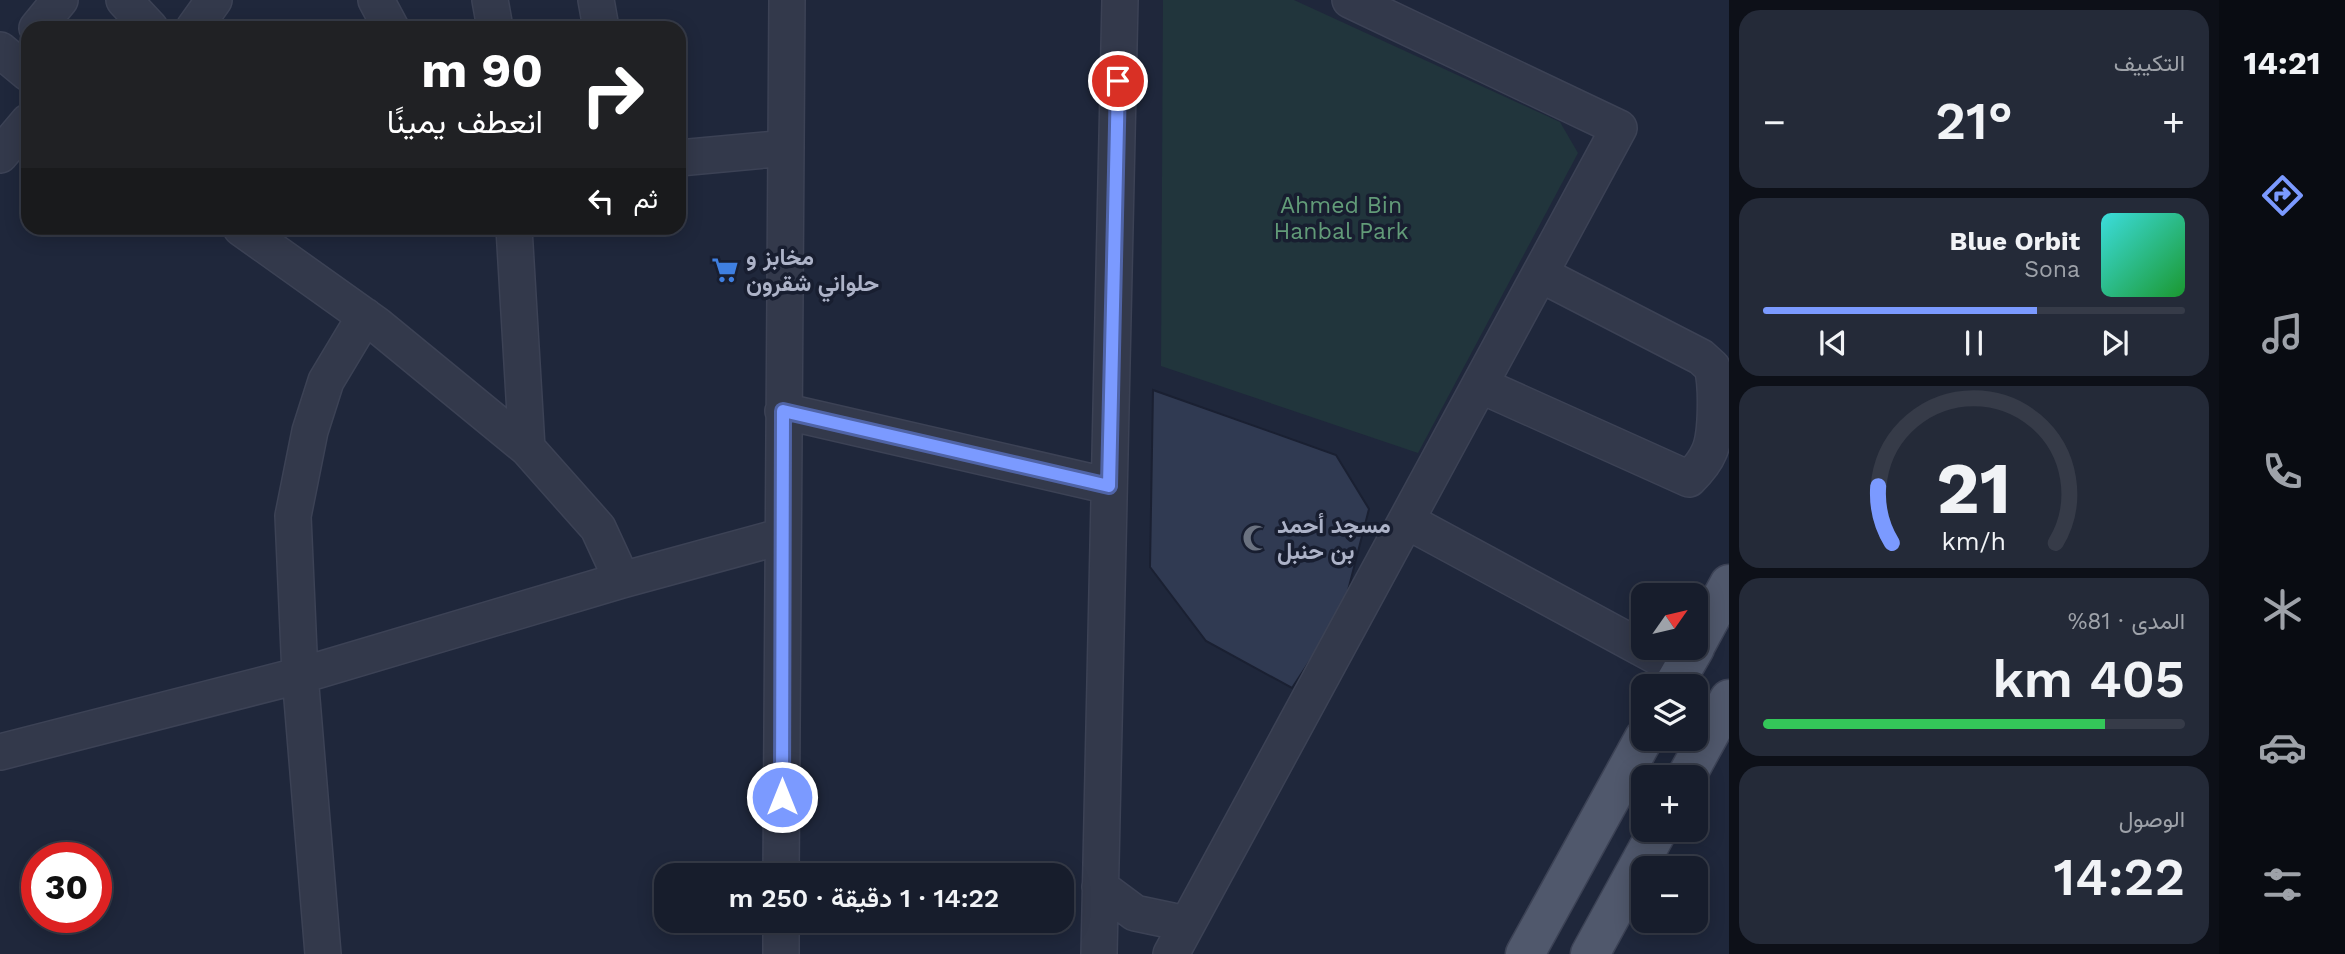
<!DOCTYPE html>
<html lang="ar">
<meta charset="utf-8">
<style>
:root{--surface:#171d2c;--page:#242a38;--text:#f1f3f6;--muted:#9ea2a9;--line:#363b48;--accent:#7b9aff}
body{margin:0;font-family:"Work Sans",Vazirmatn,sans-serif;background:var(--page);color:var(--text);direction:rtl;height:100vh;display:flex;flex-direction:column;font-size:26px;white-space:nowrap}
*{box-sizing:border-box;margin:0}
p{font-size:23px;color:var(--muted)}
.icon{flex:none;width:38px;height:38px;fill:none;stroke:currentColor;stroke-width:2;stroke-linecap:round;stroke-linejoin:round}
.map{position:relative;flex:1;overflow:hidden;direction:ltr}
.sheet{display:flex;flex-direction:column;gap:10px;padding:10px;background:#0d1018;width:490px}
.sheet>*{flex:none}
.hud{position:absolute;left:21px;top:21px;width:665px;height:214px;border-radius:21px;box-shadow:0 4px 18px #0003,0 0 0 2px var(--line);direction:rtl;background:#202124;color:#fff;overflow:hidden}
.needle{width:46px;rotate:56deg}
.buttons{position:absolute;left:1631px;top:583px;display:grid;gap:14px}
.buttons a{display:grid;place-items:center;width:77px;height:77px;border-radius:14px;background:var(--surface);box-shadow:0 4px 18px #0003,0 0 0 2px var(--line);font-size:35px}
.speed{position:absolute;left:21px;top:842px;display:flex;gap:14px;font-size:35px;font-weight:700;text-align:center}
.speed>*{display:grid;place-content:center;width:91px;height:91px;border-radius:50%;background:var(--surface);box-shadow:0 4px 18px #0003,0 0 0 2px var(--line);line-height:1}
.speed .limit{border:10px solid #d22;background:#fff;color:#111}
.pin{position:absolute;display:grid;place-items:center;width:60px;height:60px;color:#fff;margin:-30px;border:4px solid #fff;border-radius:50%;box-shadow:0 2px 7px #0007}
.me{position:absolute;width:77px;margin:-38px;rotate:0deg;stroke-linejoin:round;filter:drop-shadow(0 0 5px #0008)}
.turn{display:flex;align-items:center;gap:24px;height:147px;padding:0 28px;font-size:32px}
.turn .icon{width:91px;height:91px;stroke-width:2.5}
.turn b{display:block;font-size:49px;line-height:60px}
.then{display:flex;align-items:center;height:66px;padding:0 28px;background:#0003;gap:14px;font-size:26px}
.big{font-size:52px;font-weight:600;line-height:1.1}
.sheet .card{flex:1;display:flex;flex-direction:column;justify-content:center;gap:10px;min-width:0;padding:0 24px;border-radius:21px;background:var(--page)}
.sheet .dial{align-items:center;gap:0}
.dial svg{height:182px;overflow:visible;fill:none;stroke:var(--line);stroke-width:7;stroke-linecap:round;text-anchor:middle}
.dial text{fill:var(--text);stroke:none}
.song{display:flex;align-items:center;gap:21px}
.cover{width:84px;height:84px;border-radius:10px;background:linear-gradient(135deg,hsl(180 70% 55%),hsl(130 70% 35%))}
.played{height:7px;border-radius:4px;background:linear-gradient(90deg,var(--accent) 65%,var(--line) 65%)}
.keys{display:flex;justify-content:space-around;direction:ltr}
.heat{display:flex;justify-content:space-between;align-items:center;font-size:38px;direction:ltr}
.charge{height:10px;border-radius:5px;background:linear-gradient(90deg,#34c759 81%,var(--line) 0)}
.trip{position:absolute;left:654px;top:863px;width:420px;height:70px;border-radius:21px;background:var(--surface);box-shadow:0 4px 18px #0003,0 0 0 2px var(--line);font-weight:600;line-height:70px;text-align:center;direction:rtl}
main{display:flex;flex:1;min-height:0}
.tabs{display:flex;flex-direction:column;width:126px;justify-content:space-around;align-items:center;background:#090c12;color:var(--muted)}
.tabs .icon{width:49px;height:49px}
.tabs .on{color:var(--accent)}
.tabs b{font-size:32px;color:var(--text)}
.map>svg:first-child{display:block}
.green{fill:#21353c}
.building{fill:#303a52;stroke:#1a2032;stroke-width:2}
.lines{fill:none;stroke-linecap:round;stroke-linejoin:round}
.street-casing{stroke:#3c4255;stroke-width:38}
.primary-casing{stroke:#3c4255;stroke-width:41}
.street{stroke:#33394b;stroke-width:35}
.primary{stroke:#50586c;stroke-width:38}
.route-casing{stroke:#5064a6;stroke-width:18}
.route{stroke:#7b9aff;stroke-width:12}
.labels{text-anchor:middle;stroke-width:7;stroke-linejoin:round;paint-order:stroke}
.park-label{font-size:23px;fill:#629b78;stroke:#181e30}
.poi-label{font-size:23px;font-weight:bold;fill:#adb3c8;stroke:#181e30;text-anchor:start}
</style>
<main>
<nav class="tabs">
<b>14:21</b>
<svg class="icon on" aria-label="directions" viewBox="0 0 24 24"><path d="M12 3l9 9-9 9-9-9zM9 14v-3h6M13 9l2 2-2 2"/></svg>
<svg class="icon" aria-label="music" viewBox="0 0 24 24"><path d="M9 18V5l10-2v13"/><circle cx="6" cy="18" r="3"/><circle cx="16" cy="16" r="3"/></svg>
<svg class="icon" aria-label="phone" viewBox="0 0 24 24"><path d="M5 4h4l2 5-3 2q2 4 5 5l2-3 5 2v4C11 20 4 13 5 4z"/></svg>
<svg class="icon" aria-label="climate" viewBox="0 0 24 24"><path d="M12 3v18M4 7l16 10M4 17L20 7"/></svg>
<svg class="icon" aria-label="car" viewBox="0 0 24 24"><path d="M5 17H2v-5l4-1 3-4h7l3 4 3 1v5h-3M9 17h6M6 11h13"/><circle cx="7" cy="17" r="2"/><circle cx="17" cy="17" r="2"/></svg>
<svg class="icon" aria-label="filters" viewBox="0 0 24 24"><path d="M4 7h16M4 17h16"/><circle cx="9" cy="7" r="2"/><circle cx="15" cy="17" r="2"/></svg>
</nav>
<section class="sheet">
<div class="card"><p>التكييف</p>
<div class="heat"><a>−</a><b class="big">21°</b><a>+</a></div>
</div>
<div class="card">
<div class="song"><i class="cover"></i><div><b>Blue Orbit</b><p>Sona</p></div></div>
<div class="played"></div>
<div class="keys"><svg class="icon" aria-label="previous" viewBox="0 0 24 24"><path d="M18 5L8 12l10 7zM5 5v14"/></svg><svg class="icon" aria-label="pause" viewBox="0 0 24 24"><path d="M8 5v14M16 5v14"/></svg><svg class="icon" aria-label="next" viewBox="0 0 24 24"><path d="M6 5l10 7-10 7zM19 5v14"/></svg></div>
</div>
<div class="card dial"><svg viewBox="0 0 100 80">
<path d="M14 69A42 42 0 1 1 86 69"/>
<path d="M14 69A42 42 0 0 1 8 44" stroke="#7b9aff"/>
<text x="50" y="56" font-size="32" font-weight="700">21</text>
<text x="50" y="72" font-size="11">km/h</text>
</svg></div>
<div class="card"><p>المدى · 81%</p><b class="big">405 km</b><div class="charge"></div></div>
<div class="card"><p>الوصول</p><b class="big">14:22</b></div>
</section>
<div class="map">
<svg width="1729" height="954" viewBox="0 0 1729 954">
<rect width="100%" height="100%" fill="#1f273b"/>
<!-- green -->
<path class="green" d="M1163 0H1294L1560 122 1578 153 1418 453 1161 366Z"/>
<!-- building -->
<path class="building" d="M1153 390 1336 455 1369 509 1343 610 1292 688 1206 641 1150 567Z"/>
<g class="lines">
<!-- street casing -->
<g class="street-casing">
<path id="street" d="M124 0 150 28
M376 0 391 28
M490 0 495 28
M596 0 601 28
M37 28 60 0
M194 28 214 0
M0 50 28 73
M0 155 28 122
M679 158 786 148
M241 228 377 325 527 448 598 528 622 580
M514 228 527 448
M1480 385 1689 479C1697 471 1705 462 1709 452 1717 435 1717 385 1712 367L1701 357 1540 274
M783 411 1109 486
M1407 521 1682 670
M0 752 309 673 622 580 783 536
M781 875 787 0
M1100 887 1135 913 1187 924
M323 954 300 675 293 516 310 431 326 381 365 316
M781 954V920
M1099 954 1120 0
M1171 954 1619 128 1350 0"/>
</g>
<!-- primary casing -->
<g class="primary-casing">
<path id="primary" d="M1696 645 1729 584
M1673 686 1695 648
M1686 777 1729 699
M1525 954 1644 738
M1590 954 1658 830"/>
</g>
<!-- street -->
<use href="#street" class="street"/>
<!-- primary -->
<use href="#primary" class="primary"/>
</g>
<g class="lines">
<!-- route casing -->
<g class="route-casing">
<path id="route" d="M782 797 783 411 1109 486 1118 81"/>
</g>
<!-- route -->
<use href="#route" class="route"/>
</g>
<!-- icons -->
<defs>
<g id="supermarket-bare" transform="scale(2.1)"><path d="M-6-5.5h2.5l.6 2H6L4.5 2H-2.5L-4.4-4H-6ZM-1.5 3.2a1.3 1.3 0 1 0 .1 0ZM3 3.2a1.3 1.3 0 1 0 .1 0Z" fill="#3f7fe0" stroke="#181e30" stroke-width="2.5" paint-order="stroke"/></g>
<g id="mosque-bare" transform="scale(2.1)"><path d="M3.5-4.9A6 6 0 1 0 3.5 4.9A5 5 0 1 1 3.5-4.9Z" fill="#6b7280" stroke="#181e30" stroke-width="2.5" paint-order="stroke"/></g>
</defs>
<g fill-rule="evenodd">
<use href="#supermarket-bare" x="725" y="270"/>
<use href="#mosque-bare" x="1256" y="538"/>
</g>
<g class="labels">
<!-- park labels -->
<g class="park-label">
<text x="1341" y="213">Ahmed Bin<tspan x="1341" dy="26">Hanbal Park</tspan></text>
</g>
<!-- poi labels -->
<g class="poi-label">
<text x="746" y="265">مخابز و<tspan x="746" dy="26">حلواني شقرون</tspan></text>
<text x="1277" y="533">مسجد أحمد<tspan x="1277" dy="26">بن حنبل</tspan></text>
</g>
</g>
</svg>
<div class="buttons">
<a><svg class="needle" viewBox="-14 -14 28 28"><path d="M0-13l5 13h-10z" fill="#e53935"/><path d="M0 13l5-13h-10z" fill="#9ea2a9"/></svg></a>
<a><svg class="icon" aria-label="layers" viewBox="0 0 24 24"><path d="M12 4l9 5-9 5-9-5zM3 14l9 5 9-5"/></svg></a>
<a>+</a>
<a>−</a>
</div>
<div class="speed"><div class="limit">30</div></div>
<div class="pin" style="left:1118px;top:81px;background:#d93025"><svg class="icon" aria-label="arrive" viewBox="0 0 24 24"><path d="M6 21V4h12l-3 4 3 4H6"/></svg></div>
<svg class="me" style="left:782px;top:797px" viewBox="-20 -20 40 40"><circle r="17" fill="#7b9aff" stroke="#fff" stroke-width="3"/><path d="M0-11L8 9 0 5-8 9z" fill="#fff"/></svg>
<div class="trip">14:22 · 1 دقيقة · 250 m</div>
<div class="hud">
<div class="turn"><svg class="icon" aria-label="right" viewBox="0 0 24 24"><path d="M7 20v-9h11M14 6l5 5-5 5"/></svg><div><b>90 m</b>انعطف يمينًا</div></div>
<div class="then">ثم<svg class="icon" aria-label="left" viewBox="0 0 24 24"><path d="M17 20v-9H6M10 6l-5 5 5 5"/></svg></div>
</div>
</div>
</main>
